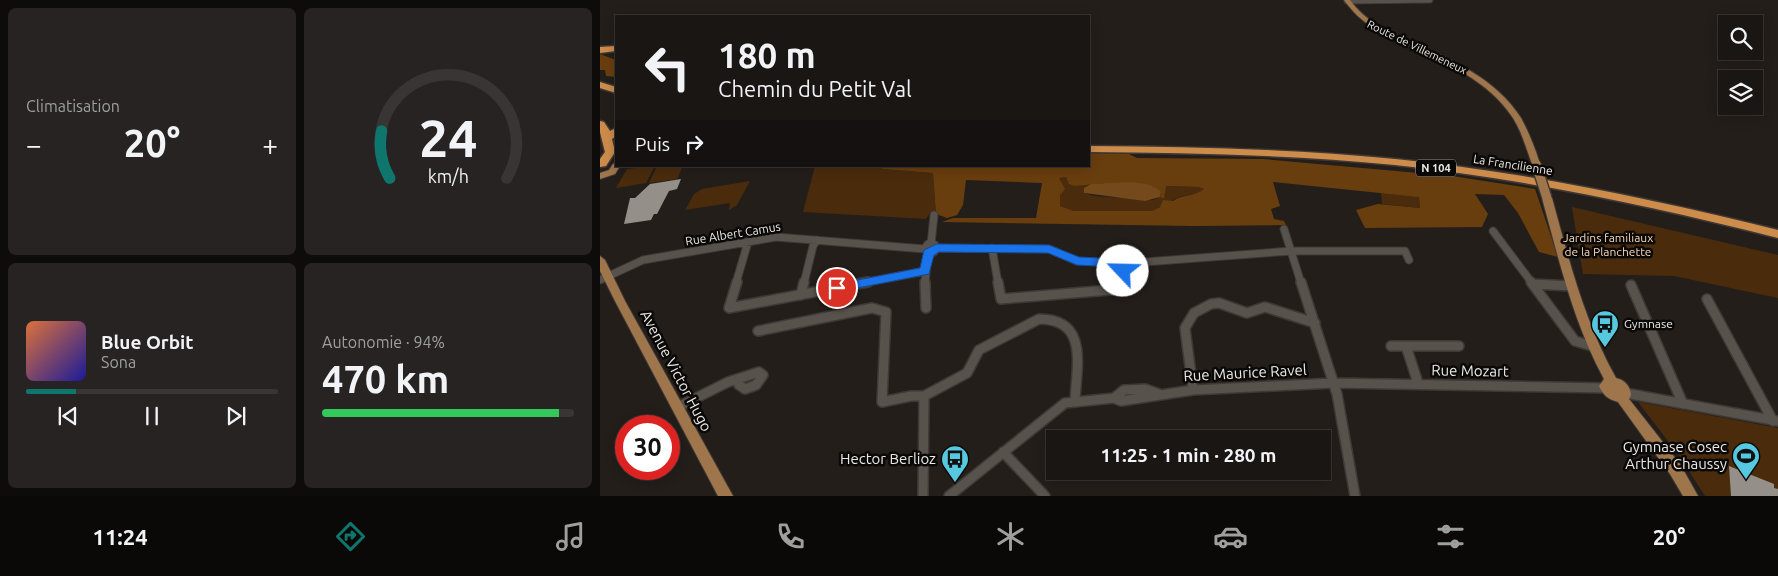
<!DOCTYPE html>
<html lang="fr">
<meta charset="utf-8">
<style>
:root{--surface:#1a1614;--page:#272322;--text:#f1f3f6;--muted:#9f9fa0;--line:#383534;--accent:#0f766e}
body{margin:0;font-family:Ubuntu,sans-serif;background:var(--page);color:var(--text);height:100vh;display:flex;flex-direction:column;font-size:19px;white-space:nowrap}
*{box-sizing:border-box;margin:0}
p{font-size:16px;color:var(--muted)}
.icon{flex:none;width:28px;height:28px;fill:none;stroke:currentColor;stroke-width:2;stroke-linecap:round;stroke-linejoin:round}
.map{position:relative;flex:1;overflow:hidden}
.side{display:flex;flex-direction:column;gap:8px;padding:8px;background:#0e0c0b;width:600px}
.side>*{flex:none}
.hud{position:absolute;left:15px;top:15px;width:475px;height:152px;border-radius:0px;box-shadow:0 2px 12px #0003,0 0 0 1px var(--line);background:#1a1614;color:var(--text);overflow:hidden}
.controls{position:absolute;left:1118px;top:15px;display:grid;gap:10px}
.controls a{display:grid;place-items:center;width:45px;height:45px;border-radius:0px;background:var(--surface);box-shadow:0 2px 12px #0003,0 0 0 1px var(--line);font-size:25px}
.speed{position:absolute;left:15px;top:415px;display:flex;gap:10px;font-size:25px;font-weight:700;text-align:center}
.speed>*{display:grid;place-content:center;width:65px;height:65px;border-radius:50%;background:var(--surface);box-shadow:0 2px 12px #0003,0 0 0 1px var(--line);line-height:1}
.speed .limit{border:8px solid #d22;background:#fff;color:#111}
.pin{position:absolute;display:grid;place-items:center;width:42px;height:42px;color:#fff;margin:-21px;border:2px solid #fff;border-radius:50%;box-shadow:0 1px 5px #0007}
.me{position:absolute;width:55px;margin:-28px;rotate:294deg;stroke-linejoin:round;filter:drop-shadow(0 0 4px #0008)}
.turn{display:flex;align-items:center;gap:18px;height:105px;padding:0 20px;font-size:22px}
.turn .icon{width:65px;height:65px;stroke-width:2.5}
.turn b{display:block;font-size:35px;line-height:42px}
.then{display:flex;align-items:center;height:48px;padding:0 20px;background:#0003;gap:10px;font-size:19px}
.big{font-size:38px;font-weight:600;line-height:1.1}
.side .tile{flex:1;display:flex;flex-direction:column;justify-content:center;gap:8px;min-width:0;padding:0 18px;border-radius:8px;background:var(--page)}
.side .dial{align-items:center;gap:0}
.dial svg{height:130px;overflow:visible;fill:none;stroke:var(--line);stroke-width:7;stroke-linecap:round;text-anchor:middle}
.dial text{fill:var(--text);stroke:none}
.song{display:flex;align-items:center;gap:15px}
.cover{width:60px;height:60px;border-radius:8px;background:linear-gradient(135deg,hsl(20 70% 55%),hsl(240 70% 35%))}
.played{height:5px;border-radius:2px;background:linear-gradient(90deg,var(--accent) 20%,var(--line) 20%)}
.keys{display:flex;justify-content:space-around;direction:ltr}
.heat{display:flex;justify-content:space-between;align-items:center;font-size:28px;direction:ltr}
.charge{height:8px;border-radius:4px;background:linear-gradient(90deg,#34c759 94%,var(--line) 0)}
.side .tiles{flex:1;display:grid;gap:8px;grid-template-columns:repeat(2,1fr)}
.trip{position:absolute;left:446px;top:430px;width:285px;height:50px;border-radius:0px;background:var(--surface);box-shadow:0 2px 12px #0003,0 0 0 1px var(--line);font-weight:600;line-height:50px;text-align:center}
.tab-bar{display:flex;height:80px;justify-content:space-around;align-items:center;background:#0a0908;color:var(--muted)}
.tab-bar .icon{width:35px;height:35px}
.tab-bar .active{color:var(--accent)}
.tab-bar b{font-size:22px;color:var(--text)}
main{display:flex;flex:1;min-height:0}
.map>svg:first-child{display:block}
.green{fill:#4a2c0d}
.forest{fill:#693e0e;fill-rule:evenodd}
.water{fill:#74491c}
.building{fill:#958f89}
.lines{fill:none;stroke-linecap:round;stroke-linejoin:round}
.minor-far2-casing{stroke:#3e3936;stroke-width:7}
.minor-far1-casing{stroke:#3e3936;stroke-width:9}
.minor-casing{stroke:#3e3936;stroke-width:12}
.major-casing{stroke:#3e3936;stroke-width:2}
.highway-casing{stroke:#3e3936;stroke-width:3}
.minor-far2{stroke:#58524d;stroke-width:5}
.minor-far1{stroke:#58524d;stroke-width:7}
.minor{stroke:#58524d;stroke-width:9}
.major{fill:#9f754c;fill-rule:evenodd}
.highway{fill:#ce8c4b;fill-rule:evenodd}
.major-bridge-casing{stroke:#3e3936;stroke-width:12;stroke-linecap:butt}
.major-bridge{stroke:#9f754c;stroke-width:9}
.route{fill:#1a73e8;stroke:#114b97}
.labels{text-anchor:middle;stroke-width:5;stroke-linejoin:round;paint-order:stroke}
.far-street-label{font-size:11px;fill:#ebe8e5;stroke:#0b0907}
.shield{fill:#0b0907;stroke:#a8a5a2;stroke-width:1}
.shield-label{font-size:11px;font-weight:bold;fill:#ebe8e5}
.street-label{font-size:12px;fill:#ebe8e5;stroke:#0b0907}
.park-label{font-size:12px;fill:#f7d5b8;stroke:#0b0907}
.poi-label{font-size:12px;fill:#ebe8e5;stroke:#0b0907;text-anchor:start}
.near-street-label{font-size:15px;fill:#ebe8e5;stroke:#0b0907}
.near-poi-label{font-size:15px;fill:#ebe8e5;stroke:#0b0907;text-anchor:end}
</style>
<main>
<section class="side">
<div class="tiles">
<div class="tile"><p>Climatisation</p>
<div class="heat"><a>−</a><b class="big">20°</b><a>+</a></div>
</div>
<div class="tile dial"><svg viewBox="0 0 100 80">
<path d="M14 69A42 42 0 1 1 86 69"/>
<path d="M14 69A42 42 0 0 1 9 40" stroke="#0f766e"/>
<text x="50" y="56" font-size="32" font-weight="700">24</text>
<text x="50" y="72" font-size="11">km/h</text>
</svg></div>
<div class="tile">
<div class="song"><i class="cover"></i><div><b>Blue Orbit</b><p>Sona</p></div></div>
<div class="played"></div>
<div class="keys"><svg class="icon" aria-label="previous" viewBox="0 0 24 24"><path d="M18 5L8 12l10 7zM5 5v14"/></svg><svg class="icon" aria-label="pause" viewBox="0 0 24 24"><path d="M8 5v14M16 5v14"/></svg><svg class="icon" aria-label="next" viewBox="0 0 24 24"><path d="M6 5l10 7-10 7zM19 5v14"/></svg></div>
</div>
<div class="tile"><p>Autonomie · 94%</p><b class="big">470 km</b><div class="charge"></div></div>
</div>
</section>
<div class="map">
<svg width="1178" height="496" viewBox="0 0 1178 496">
<rect width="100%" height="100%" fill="#231e1a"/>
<!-- green -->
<path class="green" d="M55 166 46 183 16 188 27 169Z
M57 166H83L77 179 49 183Z
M215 166H275L283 169 333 173 336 214 330 213 326 219 203 212Z
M466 177 475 186 491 184 484 188V193L494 196 553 200 560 197 564 199 565 186 599 187 604 189 600 193 579 197 552 211H474L460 206 458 178Z
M150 181 137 205 129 210 130 203 85 210 94 194 102 189Z
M781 192 819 196 820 208 782 204Z
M972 207 1178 255V298L1074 276 983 274Z
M1038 402 1178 428V496H1105L1078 454Z"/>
<!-- forest -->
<path class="forest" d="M0 54 16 60V77L6 76 5 70H0Z
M489 153 529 154 537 158 663 159 852 176 935 189 958 257 939 252 918 213 904 195 875 194 888 214 882 227 765 228 756 210 778 204 820 208 819 197 673 182 680 206 671 209 674 219 684 221 686 225 593 226 342 222 353 218H436L442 183 366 180 363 205 357 215 347 218 336 214 333 173 283 169 275 166H489ZM466 177 469 184 475 186 506 183 561 192 560 197 564 199 566 186 599 187 604 189C595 197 582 194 573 201L563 200 560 207 552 211H474L460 206V195L465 189 459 178Z"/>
<!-- water -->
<path class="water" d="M506 183C522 183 549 179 561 192L560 197 545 201 484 193V188L491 184Z"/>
<!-- building -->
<path class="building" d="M81 179 77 189 69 191 57 214H54L51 220 24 224 30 198H35L50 184Z
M1129 466 1174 484V488L1178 489V496H1131Z"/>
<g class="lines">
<!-- minor-far2 casing -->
<g class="minor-far2-casing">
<path id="minor-far2" d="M747 1 830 0"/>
</g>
<!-- minor-far1 casing -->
<g class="minor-far1-casing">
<path id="minor-far1" d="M684 229 701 283
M893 231 932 283
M326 248a5 5 0 1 1 10 0a5 5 0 1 1-10 0Z
M331 244 334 215
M337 248 449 249 477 261 519 263
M392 248 398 283
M519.5 263a5.5 5.5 0 1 1 11 0a5.5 5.5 0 1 1-11 0Z
M531 263 691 251H805L809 260
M0 280 43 260 176 237 325 249
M136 283 148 242
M204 283 213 246 217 240
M262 283 325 271
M325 283 328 253
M523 283 524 268"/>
</g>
<!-- minor casing -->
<g class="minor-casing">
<path id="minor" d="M137 282 129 308 268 282
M325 282 326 308
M398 282 401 299 522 289 523 282
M701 282 737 394 755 496
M931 282 975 341 992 346
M933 284 971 286
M1031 285 1083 404
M201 295 204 282
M1107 299 1173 421
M158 331 272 308 286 312 282 402 311 396H324
M791 346H859
M806 346 818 383
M593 390 585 328 594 313 611 304 619 303 647 313 665 307 715 323
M1025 393 1178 421
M324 396 367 373 379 350 439 319C490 319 476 368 475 402
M514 398 521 401 593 390 733 383 1006 388
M78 407 128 382 159 372 163 375 156 385 145 389 139 385 137 379
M403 452 445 496
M323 496 324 396
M349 496 465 403 514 398 524 390 545 389 559 394"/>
</g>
<!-- major casing -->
<g class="major-casing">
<path id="major" d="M744 0H750C766 22 788 32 812 42 853 60 896 79 921 118 929 133 935 148 940 164L939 166 936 167 932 164C926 148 922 132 913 118 889 81 847 63 808 45 781 33 762 25 744 0Z
M16 163V166H20L15 174 0 179V173L9 170 13 164Z
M947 195 952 198C969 260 984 321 1016 378 1025 380 1030 386 1031 395L1029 399 1080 464 1098 496H1083L1070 474 1018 402C1008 399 1004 396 999 386L1004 379C973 322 959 260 942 198Z
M0 256 5 260 25 301 133 496H118L15 301 0 271Z"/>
</g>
<!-- highway casing -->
<g class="highway-casing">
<path id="highway" d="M0 47 16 46V51L0 53Z
M0 82 16 87V93L0 88Z
M0 121 4 122 10 131 16 128V136L12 139 15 152 6 166 0 167V159L5 152 0 132Z
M489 146C591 147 693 149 795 159 925 172 1052 199 1178 230V238C1052 206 925 179 795 165 694 155 591 153 489 152Z"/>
</g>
<!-- minor-far2 -->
<use href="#minor-far2" class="minor-far2"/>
<!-- minor-far1 -->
<use href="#minor-far1" class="minor-far1"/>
<!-- minor -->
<use href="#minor" class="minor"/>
<!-- major -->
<use href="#major" class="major"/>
<!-- highway -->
<use href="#highway" class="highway"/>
<!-- major-bridge casing -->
<g class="major-bridge-casing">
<path id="major-bridge" d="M936 164 947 198"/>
</g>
<!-- major-bridge -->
<use href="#major-bridge" class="major-bridge"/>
</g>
<!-- route -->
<path class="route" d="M337 244 449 245 479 257 518 259 530 268 527 274H519L516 267 477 265 448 253 339 252 334 255 329 274 237 292 231 288 237 284 320 268 324 250Z"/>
<!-- icons -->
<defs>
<g id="bus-pin" transform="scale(1.4375)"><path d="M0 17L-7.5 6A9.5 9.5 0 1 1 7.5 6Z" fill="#56c9e1" stroke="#0b0907"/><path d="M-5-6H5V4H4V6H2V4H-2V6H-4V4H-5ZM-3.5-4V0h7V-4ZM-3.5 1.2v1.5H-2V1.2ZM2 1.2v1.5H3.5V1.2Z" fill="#111"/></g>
<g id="stadium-pin" transform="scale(1.4375)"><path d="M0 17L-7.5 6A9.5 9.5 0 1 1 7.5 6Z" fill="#56c9e1" stroke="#0b0907"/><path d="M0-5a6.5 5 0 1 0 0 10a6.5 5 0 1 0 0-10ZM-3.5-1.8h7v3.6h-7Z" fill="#111"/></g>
</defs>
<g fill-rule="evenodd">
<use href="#bus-pin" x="1005" y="324"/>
<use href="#stadium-pin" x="1146" y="456"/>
<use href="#bus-pin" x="355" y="459"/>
</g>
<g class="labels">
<!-- far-street labels -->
<g class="far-street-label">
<text transform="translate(817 47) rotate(26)" y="4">Route de Villemeneux</text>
</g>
<!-- shield labels -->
<rect class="shield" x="816" y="159.5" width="40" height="17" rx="4"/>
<g class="shield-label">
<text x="836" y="172">N 104</text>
</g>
<!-- street labels -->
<g class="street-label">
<text transform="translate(913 165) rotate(9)" y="4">La Francilienne</text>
<text transform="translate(133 234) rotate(-9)" y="4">Rue Albert Camus</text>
</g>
<!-- park labels -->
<g class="park-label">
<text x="1008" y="242">Jardins familiaux<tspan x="1008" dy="14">de la Planchette</tspan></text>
</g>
<!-- poi labels -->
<g class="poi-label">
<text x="1024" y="328">Gymnase</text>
</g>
<!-- near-street labels -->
<g class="near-street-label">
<text transform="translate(76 371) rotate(62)" y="5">Avenue Victor Hugo</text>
<text transform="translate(870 371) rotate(1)" y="5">Rue Mozart</text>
<text transform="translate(645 373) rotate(-3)" y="5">Rue Maurice Ravel</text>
</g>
<!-- near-poi labels -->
<g class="near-poi-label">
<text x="1127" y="452">Gymnase Cosec<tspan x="1127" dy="17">Arthur Chaussy</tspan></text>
<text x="336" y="464">Hector Berlioz</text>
</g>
</g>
</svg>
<div class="controls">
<a><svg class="icon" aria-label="search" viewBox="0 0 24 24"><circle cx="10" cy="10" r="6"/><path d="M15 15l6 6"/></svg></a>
<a><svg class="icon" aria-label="layers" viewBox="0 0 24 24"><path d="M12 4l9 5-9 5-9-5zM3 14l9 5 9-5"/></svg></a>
</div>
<div class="speed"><div class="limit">30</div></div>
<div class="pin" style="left:237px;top:288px;background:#d93025"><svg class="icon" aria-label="arrive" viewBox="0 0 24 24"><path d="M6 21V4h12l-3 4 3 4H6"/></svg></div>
<svg class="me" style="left:523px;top:271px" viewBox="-20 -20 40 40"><circle r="19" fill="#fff"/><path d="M0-13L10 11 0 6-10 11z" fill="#1a73e8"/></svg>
<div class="trip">11:25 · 1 min · 280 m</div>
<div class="hud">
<div class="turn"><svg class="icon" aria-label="left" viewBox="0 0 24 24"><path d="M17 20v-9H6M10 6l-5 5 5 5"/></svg><div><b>180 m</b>Chemin du Petit Val</div></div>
<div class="then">Puis<svg class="icon" aria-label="right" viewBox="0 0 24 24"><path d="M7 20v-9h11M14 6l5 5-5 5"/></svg></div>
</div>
</div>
</main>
<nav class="tab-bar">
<b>11:24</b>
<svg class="icon active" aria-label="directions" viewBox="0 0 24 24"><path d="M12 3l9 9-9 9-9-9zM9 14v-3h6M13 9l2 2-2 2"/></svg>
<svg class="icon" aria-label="music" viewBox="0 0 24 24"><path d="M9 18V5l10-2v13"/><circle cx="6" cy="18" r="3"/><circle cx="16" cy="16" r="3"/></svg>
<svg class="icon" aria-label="phone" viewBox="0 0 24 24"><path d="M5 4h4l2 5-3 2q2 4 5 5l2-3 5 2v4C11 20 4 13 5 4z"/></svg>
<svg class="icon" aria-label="climate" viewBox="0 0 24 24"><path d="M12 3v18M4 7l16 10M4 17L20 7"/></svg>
<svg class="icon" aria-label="car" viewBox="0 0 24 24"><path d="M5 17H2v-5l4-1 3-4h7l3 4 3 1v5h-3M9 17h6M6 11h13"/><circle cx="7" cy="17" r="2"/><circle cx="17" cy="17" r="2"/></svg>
<svg class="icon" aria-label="filters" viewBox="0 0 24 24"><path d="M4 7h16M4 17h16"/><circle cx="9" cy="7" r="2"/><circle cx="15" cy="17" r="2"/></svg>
<b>20°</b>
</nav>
